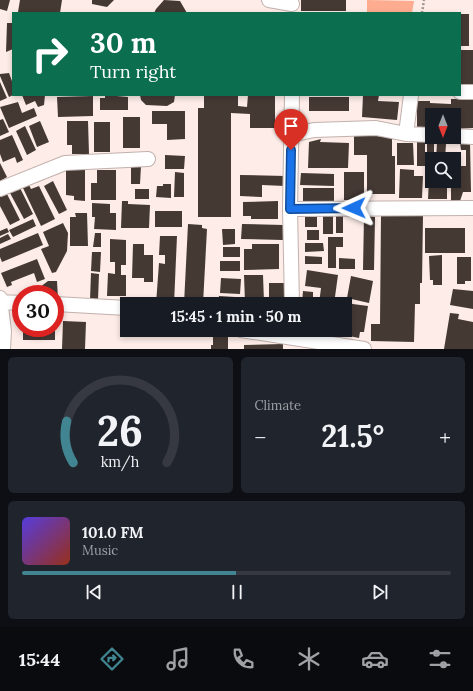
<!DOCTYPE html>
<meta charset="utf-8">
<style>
:root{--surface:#171b24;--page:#20242c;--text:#f1f3f6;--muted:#9ea1a6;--line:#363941;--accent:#408591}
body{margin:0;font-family:Lora,serif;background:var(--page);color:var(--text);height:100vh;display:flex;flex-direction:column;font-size:15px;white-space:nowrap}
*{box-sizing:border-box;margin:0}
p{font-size:13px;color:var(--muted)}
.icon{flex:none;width:22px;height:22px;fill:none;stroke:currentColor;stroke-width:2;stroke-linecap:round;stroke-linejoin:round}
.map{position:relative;height:349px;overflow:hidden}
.drawer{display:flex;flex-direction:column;gap:8px;padding:8px;background:#0d0f14;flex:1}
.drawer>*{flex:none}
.hud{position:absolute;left:12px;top:12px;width:449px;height:84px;border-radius:0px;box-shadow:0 2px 6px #0003;background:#0b6e4f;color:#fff;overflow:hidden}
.needle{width:26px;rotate:180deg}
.buttons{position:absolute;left:425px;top:108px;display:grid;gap:8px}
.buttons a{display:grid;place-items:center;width:36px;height:36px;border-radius:0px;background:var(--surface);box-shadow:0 2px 6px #0003;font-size:20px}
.speed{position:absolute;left:12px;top:285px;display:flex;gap:8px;font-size:20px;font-weight:700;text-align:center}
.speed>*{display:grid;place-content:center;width:52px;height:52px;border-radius:50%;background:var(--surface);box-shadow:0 2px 6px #0003;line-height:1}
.speed .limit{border:6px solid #d22;background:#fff;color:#111}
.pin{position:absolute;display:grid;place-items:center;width:34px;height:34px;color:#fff;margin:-41px -17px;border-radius:50% 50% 50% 0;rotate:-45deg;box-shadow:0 0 4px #0007}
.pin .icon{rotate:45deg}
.me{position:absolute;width:44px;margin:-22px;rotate:269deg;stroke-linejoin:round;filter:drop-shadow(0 0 3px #0008)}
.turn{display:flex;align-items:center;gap:14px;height:84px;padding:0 12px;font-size:18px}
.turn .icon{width:52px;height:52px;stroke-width:2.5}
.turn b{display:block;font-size:28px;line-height:34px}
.big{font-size:30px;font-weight:700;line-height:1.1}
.drawer .widget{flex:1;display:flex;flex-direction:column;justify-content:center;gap:6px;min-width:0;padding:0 14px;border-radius:6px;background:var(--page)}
.drawer .dial{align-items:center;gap:0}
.dial svg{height:104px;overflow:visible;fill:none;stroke:var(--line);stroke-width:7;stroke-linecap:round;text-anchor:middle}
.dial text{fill:var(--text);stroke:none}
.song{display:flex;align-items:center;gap:12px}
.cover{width:48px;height:48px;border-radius:6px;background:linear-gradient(135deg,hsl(250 70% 55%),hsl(10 70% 35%))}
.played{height:4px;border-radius:2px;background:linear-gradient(90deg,var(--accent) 50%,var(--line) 50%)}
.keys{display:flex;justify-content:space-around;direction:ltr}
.heat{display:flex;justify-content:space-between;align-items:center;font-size:22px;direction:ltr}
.drawer .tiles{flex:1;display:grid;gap:8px;grid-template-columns:1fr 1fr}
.widget:last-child{grid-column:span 2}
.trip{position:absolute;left:120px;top:297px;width:232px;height:40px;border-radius:0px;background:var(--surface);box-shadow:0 2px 6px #0003;font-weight:700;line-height:40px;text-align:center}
.dock{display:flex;height:64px;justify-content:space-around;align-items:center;background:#090b0e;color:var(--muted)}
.dock .icon{width:28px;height:28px}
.dock .selected{color:var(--accent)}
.dock b{font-size:18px;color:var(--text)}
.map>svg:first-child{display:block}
.green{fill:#fdac90}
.building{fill:#453934}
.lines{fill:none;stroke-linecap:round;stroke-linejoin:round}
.minor-casing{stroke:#c1b1ac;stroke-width:16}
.path{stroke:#a09491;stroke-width:2.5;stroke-dasharray:2 2;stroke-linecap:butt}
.minor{stroke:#fff;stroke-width:14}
.route-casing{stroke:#114b97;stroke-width:10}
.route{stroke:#1a73e8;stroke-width:7}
</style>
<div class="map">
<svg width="473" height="349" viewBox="0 0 473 349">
<rect width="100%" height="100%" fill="#fdece7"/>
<!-- green -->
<path class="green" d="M367 0 414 1 412 13H367Z"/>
<!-- building -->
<path class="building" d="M0 0H10L7 11 0 9Z
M20 0H62L60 13 18 12Z
M92 0H114L107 7 92 4Z
M164 0 180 1 187 13H154L156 9Z
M301 0H346V11H301Z
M460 14H469V46H460Z
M7 23H13V49L6 52Z
M460 50H473V84H460Z
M9 73 13 84V95L9 97 0 76V74Z
M0 82 7 98 0 101Z
M22 95H45L44 105 38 107 35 101 26 105Z
M105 95 128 97V110H100V98H105Z
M140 95H175L174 102 167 106 146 105 141 100Z
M204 95H238V106L247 107 248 95H275V128H250V114L231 113V217H198V108H204Z
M363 95H379L378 101 399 102 397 120 362 117Z
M93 96V116L58 117 57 97Z
M309 97H349V111H309Z
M451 99H473V128L454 129V115H432V129H417V101H430V103L451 104Z
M18 102 22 113 34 108 37 116 9 128 0 107Z
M152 111H185V139L167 140V124H152Z
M123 117H140V148H123Z
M3 119 9 132 0 136V120Z
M40 121 49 142 37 147 29 126Z
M67 121H88L89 154H72V145H67Z
M94 122H110V152H94Z
M25 126 36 150 27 155 16 131Z
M354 133 392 138V156H395V194H367V155H354Z
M12 135 23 160 17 163 15 157 3 162 0 154V140Z
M321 139 320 142 349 143 348 168H308L309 142Z
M417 139H425V166H417Z
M427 142H434V159H432V166H427Z
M470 142 471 192H463L460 201H451V181H454V166H466V150H461L460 143Z
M397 143H413L414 165H397Z
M437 143 446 144 445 159H436Z
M165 155 185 156 184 169H165Z
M0 163 7 177 0 181Z
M131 166H141L140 184H131Z
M400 169 414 170V176H423L422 198H399Z
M66 170H85V201L74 200V196L66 195Z
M97 170H116V200H91V183H97Z
M175 172 184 173V197H174Z
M344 172H364V200H344Z
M301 173 334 174V186L300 185Z
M240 175 285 176V186L262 185V197L240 196Z
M429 179H432V181H447V199H428Z
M53 181 67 210 59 214 44 186Z
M163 184H171V198L156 197 157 186H163Z
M29 185 31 189 39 186 55 219 41 226 23 188Z
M20 188 33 214 24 219 10 193Z
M303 188H334V203L303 202Z
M135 189H149V199H135Z
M7 194 20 220 10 225 0 206V197Z
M122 201H128V204L150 205 149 228H121Z
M278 201V219H251V216H243V202Z
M92 203 110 204V213H116V230L94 229 95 217H92Z
M155 211H182V227H155Z
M75 213H87L88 246H70V217H76Z
M381 215H423L422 283H420V304H415L414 342 371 341V324H380Z
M323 216H333V234H323Z
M336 216H343V233H336Z
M364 216 375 217 374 270H363Z
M305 217H317V227H305Z
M33 219 36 226 13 237 9 230Z
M63 223 68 233 67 251 56 272 52 273 41 249 49 246 43 232Z
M188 224 202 225V228L207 229 203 304H184Z
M242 224 283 225V240L241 239Z
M7 228 9 232 0 236V231Z
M425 228H465V253H425Z
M222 229H235V244L223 245Z
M307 230H319V240H307Z
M38 233 43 245 2 262 0 257V249Z
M95 233H101V247H93Z
M8 234 11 239 0 244V238Z
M160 236H177L174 304H156L159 263 165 264V255H159Z
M328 237H343V247H336V268H328Z
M110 239 126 240V265H121V275H126V296H107L108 273 115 274V262H110Z
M305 243H323L324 251 305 252Z
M133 244H144V255H153V282H144V278H132Z
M252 244H279V269L244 270V249H252Z
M223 247H240V257H223Z
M92 252H101L100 272 91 271Z
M442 255V285H433V280H430L429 256Z
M305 256 322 257V264H305Z
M457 257H471V281H465V284H457Z
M339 258 355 259V269H339Z
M37 259 45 279 37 282 34 273 11 282 12 285 7 287 1 273Z
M220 261H240V271H220Z
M307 270 338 275 334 304H319L321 288 305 286Z
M91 273 99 274 98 300H90Z
M244 275H263L264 302 245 303Z
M351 276 373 281 369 303 347 298Z
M221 278 241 279 240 294 220 293Z
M48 281H57L58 299H55V294H31Z
M269 283H286V303H269Z
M453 289 473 291V309L450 305Z
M303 291 313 292V304L302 303Z
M219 296 235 297V304H218Z
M345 303 368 306 364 332H360L359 338 349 336 350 328 345 327Z
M450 313 459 314 458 319 473 322V349H444Z
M63 321 86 322 85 349H62Z
M23 328H55V340H23Z
M220 334H228V349H211V345H213V337H220Z
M283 344V349H244V345Z"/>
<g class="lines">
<!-- minor casing -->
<g class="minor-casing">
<path id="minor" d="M269 0 292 4
M460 92H473
M292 95 290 209 292 304
M406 134 411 95
M291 135 314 130 376 128 406 134 432 135
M454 136 473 137
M0 189 65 163 148 159
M290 209 473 208
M0 298 4 331 3 349
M1 302 21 303
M55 304 127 308
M241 330 364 349"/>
</g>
<!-- path -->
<path class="path" d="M422 13 424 0"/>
<!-- minor -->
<use href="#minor" class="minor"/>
</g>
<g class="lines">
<!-- route casing -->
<g class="route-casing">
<path id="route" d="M291 150 290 209 354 208"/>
</g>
<!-- route -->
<use href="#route" class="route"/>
</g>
</svg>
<div class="buttons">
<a><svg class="needle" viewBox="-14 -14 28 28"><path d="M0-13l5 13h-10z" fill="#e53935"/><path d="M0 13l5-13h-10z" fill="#9ea1a6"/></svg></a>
<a><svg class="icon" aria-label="search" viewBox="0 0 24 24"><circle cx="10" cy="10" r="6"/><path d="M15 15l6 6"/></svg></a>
</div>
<div class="speed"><div class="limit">30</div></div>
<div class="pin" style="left:291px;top:150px;background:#d93025"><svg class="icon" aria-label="arrive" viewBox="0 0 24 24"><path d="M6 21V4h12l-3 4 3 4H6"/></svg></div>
<svg class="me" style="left:354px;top:208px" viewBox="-20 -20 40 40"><path d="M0-17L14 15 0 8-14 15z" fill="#1a73e8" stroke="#fff" stroke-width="4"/></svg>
<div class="trip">15:45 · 1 min · 50 m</div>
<div class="hud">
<div class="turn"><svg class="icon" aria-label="right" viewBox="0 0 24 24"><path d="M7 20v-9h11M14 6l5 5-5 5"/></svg><div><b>30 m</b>Turn right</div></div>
</div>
</div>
<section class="drawer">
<div class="tiles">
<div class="widget dial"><svg viewBox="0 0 100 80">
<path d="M14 69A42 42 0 1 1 86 69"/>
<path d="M14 69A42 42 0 0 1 9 37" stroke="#408591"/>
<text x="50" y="56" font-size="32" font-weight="700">26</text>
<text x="50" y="72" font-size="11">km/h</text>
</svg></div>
<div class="widget"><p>Climate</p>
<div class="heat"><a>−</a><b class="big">21.5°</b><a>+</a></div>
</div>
<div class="widget">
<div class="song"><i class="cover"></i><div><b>101.0 FM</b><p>Music</p></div></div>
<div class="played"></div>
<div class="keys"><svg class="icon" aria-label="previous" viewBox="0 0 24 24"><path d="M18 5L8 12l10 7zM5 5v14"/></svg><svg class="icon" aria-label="pause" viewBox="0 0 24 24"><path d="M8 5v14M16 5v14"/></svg><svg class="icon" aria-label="next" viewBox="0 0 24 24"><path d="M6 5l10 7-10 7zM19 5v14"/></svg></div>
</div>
</div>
</section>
<nav class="dock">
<b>15:44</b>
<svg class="icon selected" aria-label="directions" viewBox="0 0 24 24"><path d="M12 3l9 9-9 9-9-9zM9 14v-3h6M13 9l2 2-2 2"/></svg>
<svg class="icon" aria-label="music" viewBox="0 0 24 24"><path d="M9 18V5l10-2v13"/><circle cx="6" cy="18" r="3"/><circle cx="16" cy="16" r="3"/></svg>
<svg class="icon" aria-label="phone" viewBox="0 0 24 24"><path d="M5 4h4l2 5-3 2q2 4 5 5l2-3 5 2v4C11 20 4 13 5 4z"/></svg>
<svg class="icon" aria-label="climate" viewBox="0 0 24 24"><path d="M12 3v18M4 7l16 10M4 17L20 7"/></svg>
<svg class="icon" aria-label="car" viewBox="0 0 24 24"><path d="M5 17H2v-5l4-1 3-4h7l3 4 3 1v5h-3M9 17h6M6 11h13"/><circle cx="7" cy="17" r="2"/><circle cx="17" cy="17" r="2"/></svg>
<svg class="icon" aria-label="filters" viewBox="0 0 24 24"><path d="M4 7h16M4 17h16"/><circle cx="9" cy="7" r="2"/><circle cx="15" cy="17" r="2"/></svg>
</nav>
